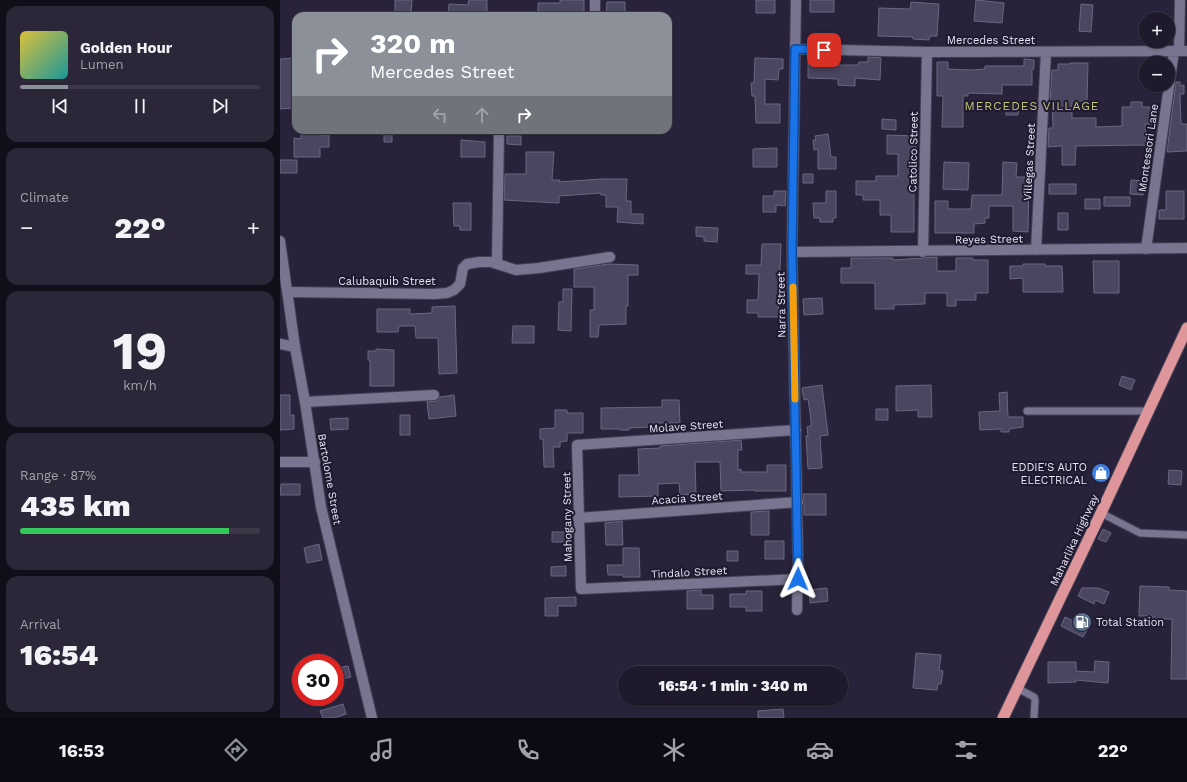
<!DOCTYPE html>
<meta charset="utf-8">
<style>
:root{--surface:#1e1a2c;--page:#2b2738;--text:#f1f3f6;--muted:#a1a1a9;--line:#3c3848;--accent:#8c9099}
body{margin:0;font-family:"Work Sans",sans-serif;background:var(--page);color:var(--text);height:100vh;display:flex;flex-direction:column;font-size:15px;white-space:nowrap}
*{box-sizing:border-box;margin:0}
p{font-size:13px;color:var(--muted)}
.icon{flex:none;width:22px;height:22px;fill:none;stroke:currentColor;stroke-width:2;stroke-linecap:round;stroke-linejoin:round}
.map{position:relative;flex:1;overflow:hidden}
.side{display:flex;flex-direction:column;gap:6px;padding:6px;background:#100e18;width:280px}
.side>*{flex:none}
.hud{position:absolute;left:12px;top:12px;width:380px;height:122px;border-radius:12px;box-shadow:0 1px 3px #0004,0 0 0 1px var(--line);background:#8c9099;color:#fff;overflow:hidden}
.fabs{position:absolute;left:859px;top:12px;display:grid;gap:8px}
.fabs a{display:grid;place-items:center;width:36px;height:36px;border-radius:50%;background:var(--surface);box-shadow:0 1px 3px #0004,0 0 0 1px var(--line);font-size:20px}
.speed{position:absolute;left:12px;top:654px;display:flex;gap:8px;font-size:20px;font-weight:700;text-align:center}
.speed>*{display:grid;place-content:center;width:52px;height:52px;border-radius:50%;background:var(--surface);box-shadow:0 1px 3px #0004,0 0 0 1px var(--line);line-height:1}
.speed .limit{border:6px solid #d22;background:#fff;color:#111}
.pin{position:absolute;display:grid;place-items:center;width:34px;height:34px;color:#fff;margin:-17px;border-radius:8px;box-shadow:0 2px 6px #0006}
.me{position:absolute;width:44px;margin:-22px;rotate:1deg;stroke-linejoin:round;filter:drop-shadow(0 0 3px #0008)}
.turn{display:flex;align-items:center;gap:14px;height:84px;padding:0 12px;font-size:18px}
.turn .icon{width:52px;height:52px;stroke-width:2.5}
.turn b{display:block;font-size:28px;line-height:34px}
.lanes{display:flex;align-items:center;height:38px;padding:0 12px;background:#0003;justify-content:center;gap:20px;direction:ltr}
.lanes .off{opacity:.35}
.big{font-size:30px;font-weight:800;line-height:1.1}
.side .card{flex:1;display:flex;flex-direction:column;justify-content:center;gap:6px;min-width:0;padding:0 14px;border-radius:12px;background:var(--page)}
.side .dial{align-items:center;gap:0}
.dial b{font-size:52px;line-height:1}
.song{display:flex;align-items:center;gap:12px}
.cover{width:48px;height:48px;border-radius:6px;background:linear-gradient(135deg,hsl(50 70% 55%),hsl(180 70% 35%))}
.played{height:4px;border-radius:2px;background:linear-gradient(90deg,var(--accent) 20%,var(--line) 20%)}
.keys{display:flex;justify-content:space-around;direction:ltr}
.heat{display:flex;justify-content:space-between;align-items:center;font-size:22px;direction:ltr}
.charge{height:6px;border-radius:3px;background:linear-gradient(90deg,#34c759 87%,var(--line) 0)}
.trip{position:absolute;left:338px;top:666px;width:230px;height:40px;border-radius:20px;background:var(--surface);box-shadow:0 1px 3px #0004,0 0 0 1px var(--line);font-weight:800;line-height:40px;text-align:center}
.dock{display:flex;height:64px;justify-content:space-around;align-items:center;background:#0c0a12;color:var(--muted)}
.dock .icon{width:28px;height:28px}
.dock .selected{color:var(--accent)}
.dock b{font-size:18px;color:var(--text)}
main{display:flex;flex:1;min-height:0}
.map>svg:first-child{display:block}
.building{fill:#4b4660;stroke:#6b6681}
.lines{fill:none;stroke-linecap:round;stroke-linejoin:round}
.service-casing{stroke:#444054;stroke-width:9}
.minor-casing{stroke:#444054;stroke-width:12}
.tertiary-casing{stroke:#444054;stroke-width:12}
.trunk-casing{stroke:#444054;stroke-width:13}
.service{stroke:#79748f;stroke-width:7}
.minor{stroke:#79748f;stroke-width:10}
.tertiary{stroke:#79748f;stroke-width:10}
.trunk{stroke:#de969a;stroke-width:11}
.route-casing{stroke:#114b97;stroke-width:10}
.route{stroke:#1a73e8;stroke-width:7}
.slow{stroke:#f59e0b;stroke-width:7}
.labels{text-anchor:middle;stroke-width:4;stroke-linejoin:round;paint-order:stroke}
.street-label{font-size:11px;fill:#e7e5f4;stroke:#1f1a30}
.poi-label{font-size:11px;fill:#e7e5f4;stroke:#1f1a30;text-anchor:end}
.neighbourhood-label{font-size:12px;letter-spacing:1px;fill:#c4c679;stroke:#1f1a30}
</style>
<main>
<section class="side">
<div class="card">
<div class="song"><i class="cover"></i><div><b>Golden Hour</b><p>Lumen</p></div></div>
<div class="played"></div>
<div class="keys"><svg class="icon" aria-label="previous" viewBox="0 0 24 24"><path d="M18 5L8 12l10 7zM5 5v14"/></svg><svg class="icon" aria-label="pause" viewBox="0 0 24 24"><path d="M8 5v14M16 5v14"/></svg><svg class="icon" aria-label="next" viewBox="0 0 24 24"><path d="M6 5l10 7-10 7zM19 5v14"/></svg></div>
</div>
<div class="card"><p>Climate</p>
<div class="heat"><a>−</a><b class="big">22°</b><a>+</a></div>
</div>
<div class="card dial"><b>19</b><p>km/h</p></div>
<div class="card"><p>Range · 87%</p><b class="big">435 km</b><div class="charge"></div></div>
<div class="card"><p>Arrival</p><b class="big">16:54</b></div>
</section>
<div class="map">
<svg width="907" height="718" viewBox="0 0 907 718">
<rect width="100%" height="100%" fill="#28233a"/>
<!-- building -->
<path class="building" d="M115 0H132L131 15 115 14Z
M189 0H207V16H168L169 4 188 5Z
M280 0H304V13H268V12L258 11V3H280Z
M476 0H495V13H476Z
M530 0H554V12H530Z
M696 0 724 3 722 23 694 21Z
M327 2H345V12H340L339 16H326Z
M631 2 659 4 657 36H650L649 40 633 39V37L598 36 599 8 630 9Z
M801 4 813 5 811 32 799 31Z
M588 57 601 58 600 80 575 78V86L558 85V79L528 78V62H544V65H578L579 62H588Z
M16 58V84H14V89H11L13 108 0 109V59Z
M475 58 503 59V69H499L498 80 485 79V104H500V123H476L475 96H472L471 83H474Z
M744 59 754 60V69H752V85H722V94L688 93V96H683V127H662L663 96H657V62H668V69L691 70 705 69V66H744Z
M790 63H808L807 101H792V118H816V127L842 126V107H851V102H862V107H872V124H865L866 145 796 146 795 165H782V146L768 147 769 128H773L772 103H770L772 70H778V64H790Z
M896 82H900V86L904 85V94H900L901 124H907V151L887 152Z
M726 106H739L738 115H726Z
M602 119 616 120V130L602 129Z
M104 130H112V142H104Z
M21 134 49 135V147H40V157H14V138L21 139Z
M548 134 551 157H556V169H538V149L534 150 533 140H536L535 136Z
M607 135 636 136V179H634V232H611V215H600V200H583V195H576V181H596V176H618V154H607Z
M227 136H241V145L227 144Z
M181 140 205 142V157H181Z
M497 148V167H473V149Z
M246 152H274L272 180H280L279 182 321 179H347L346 201H351V214H363V224L337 222 338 207H326V195H321V193L279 196V203L224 200 225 174H246Z
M0 160H17V173H0Z
M664 162 689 163 688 190 663 189Z
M723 162 737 163 736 177H749L748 232 733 231V206H709V218H705V223L694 224V233H655V201H668V209H691L692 195H722Z
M523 174H533V183H523Z
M851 180 864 181 863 195 850 194Z
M769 184H796V194H769Z
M494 191H506L505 206 496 205V212H483V196H494Z
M546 191H556V218H553V222H540V218H534L533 203H546Z
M886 191H904V219H879V210H886Z
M824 197H850V206H824Z
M805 199H820V209H805Z
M173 203H191V230H180V226H174Z
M778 213H788V230H778Z
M416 227 438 228 437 242 424 241V237L416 236Z
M482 244H501L498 317H478V313H467V300H478L479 274H466V265H481Z
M657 257V271H676V258H693V260H708V293H696V300H676V306H667V293H645V304L614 305V309H595V283H561V268H571V258H613V260Z
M813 261H839V293H814Z
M328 264 358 265V275H348V306H346V324L319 325 318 337H310V310H314V287H294V269Z
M743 264H765V266H782L783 292H743V278L730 279V266H743Z
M283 289H292L291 331 278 330 279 302H283Z
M542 298 543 314 524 315 523 299Z
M175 306 177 373 159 374 158 338H136L135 326H119L118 332H97V309H130V314L152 313V307Z
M233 326H254V343H232Z
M96 349 114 350V386H90V360H88V351H96Z
M842 376 855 380 851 390 839 385Z
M542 385 548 435 540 436 542 468 528 469 526 436H528L527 427 531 426V420L528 399 524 400 522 388Z
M651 385 652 417H638V410L616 411V386Z
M727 392 728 417H743V427L729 429V432H721V429L700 430 699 412 720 411 719 393Z
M0 395H10V415H14V429L0 430Z
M174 395 176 416 149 419 147 402 157 401 160 397Z
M382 400H399L400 423H372V427L349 428V430H340V429H321V408L382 407Z
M596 409H608V420H596Z
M275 410H287V413H303V433H287V441L280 442V447H273L274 467H264L263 439H260V429L275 428Z
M120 415H130V435H120Z
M68 418V429L51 430 50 419Z
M461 440 462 450H458V470L461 469V472H487V465H506V491H474V490L441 491 440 462H415L416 494 400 495 399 483 378 484V496L339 497V475H359L358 449 380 448V446Z
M889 470 902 471 901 485 888 484Z
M1 484H20V495H0Z
M523 494H546V515H524V502Z
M489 511V535H471V512Z
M342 521 343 545H326L325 523Z
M823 529 831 533 826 542 818 539Z
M272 532H285L286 542H272Z
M485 541H504V559H485Z
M39 544 42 560 27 563 24 548Z
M343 548H359L360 577H343V575H328L327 565H343Z
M447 551H458V561H447Z
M286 566V576H271V567Z
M860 586 889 587V590L907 591V679H891L892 619H873V616H859Z
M547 588 548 601 530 603 529 590Z
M802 588H818L829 592 824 604 815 600 814 604 798 596Z
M421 590V595H433V609H407V591Z
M466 591H482V611H466V607H450V594H466Z
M296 597V606H278V616H265V598Z
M785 617 808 628 803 637 781 626Z
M636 653 661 655 659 670 663 671 661 684H658L657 690 633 688Z
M815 661 829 662 828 683 796 680V682L768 683V662H796V671L814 672Z
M68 666 71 677 61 679 58 668Z
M63 704 66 714 54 718H43L40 711Z
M503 709 504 718H478V711Z"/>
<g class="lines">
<!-- service casing -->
<g class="service-casing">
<path id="service" d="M747 411H869
M821 513 860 533 907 535
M737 688 754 697 755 700 754 718"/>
</g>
<!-- minor casing -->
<g class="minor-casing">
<path id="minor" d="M516 0 512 252 518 560 517 610
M315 16V0
M515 49 647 52 907 51
M899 51 900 0
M866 249 894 51
M756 250 766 52
M512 252 907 248
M643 252 647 52
M217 264 219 130
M8 292 155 294 167 293 174 290 180 284 183 268 187 264 199 262H211L236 270 259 268 330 257
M0 344 15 347
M25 402 154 395
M516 430 297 445 301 589 518 579
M0 462H35
M298 518 518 502"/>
</g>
<!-- tertiary casing -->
<g class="tertiary-casing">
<path id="tertiary" d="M0 241 15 347 25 402 41 507 92 718"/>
</g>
<!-- trunk casing -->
<g class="trunk-casing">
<path id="trunk" d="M723 718 821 513 907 328"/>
</g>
<!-- service -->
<use href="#service" class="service"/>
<!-- minor -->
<use href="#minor" class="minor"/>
<!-- tertiary -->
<use href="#tertiary" class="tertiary"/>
<!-- trunk -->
<use href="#trunk" class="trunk"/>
</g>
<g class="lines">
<!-- route casing -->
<g class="route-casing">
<path id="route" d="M518 579 512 252 515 49 544 50"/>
</g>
<!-- route -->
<use href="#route" class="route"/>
<!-- slow -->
<path class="slow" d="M513 287 515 399"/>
</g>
<!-- icons -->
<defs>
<g id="shop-disc" transform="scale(1)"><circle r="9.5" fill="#3f7fe0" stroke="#1f1a30"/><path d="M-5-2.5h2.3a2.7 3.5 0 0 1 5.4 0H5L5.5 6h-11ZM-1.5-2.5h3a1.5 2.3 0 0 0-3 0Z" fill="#fff"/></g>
<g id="fuel-disc" transform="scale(1)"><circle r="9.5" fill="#5c6f8a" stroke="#1f1a30"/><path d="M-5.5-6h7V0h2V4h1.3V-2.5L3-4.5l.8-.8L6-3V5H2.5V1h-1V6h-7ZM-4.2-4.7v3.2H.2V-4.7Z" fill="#fff"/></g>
</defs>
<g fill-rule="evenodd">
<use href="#shop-disc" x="821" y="473"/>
<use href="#fuel-disc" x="802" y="622"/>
</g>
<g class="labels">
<!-- street labels -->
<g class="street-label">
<text x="711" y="44">Mercedes Street</text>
<text transform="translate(868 148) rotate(-82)" y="4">Montessori Lane</text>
<text transform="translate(633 152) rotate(-89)" y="4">Catolico Street</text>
<text transform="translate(749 162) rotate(-87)" y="4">Villegas Street</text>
<text transform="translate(709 239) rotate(-1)" y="4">Reyes Street</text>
<text x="107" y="285">Calubaquib Street</text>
<text transform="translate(501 305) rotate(-91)" y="4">Narra Street</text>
<text transform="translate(406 426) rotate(-4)" y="4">Molave Street</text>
<text transform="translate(50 479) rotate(80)" y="4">Bartolome Street</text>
<text transform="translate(407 498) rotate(-4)" y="4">Acacia Street</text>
<text transform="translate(287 517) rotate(-91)" y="4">Mahogany Street</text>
<text transform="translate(794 540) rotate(-65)" y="4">Maharlika Highway</text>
<text transform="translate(409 572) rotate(-3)" y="4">Tindalo Street</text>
</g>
<!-- poi labels -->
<g class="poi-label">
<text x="807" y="471">EDDIE'S AUTO<tspan x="807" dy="13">ELECTRICAL</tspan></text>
<text x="816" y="626" text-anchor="start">Total Station</text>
</g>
<!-- neighbourhood labels -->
<g class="neighbourhood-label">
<text x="752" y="110">MERCEDES VILLAGE</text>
</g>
</g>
</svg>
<div class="fabs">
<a>+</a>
<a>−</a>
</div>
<div class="speed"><div class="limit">30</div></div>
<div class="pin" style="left:544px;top:50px;background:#d93025"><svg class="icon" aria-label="arrive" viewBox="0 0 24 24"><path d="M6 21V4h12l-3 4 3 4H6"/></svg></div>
<svg class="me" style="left:518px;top:579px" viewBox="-20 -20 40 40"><path d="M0-17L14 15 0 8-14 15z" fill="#1a73e8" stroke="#fff" stroke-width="4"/></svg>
<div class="trip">16:54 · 1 min · 340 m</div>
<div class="hud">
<div class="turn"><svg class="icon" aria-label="right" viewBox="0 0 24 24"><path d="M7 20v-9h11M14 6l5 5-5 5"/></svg><div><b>320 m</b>Mercedes Street</div></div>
<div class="lanes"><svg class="icon off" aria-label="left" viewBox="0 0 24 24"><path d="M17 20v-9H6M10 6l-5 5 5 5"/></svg><svg class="icon off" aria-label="ahead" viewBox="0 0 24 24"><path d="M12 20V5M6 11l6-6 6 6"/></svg><svg class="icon" aria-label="right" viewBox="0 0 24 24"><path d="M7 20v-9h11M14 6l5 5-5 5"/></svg></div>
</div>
</div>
</main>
<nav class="dock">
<b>16:53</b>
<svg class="icon selected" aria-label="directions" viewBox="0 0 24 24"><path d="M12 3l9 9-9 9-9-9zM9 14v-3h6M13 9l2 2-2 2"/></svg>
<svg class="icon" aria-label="music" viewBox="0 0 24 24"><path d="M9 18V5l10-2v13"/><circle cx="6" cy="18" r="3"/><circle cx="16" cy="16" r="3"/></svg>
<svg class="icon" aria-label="phone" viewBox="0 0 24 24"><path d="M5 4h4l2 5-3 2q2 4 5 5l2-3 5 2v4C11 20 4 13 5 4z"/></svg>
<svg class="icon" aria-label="climate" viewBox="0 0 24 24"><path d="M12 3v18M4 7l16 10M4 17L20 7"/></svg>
<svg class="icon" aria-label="car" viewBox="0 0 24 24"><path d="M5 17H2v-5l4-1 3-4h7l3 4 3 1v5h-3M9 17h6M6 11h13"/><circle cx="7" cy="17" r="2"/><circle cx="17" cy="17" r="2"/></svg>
<svg class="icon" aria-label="filters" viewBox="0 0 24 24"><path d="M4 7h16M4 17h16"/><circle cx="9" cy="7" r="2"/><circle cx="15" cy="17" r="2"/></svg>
<b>22°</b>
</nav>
